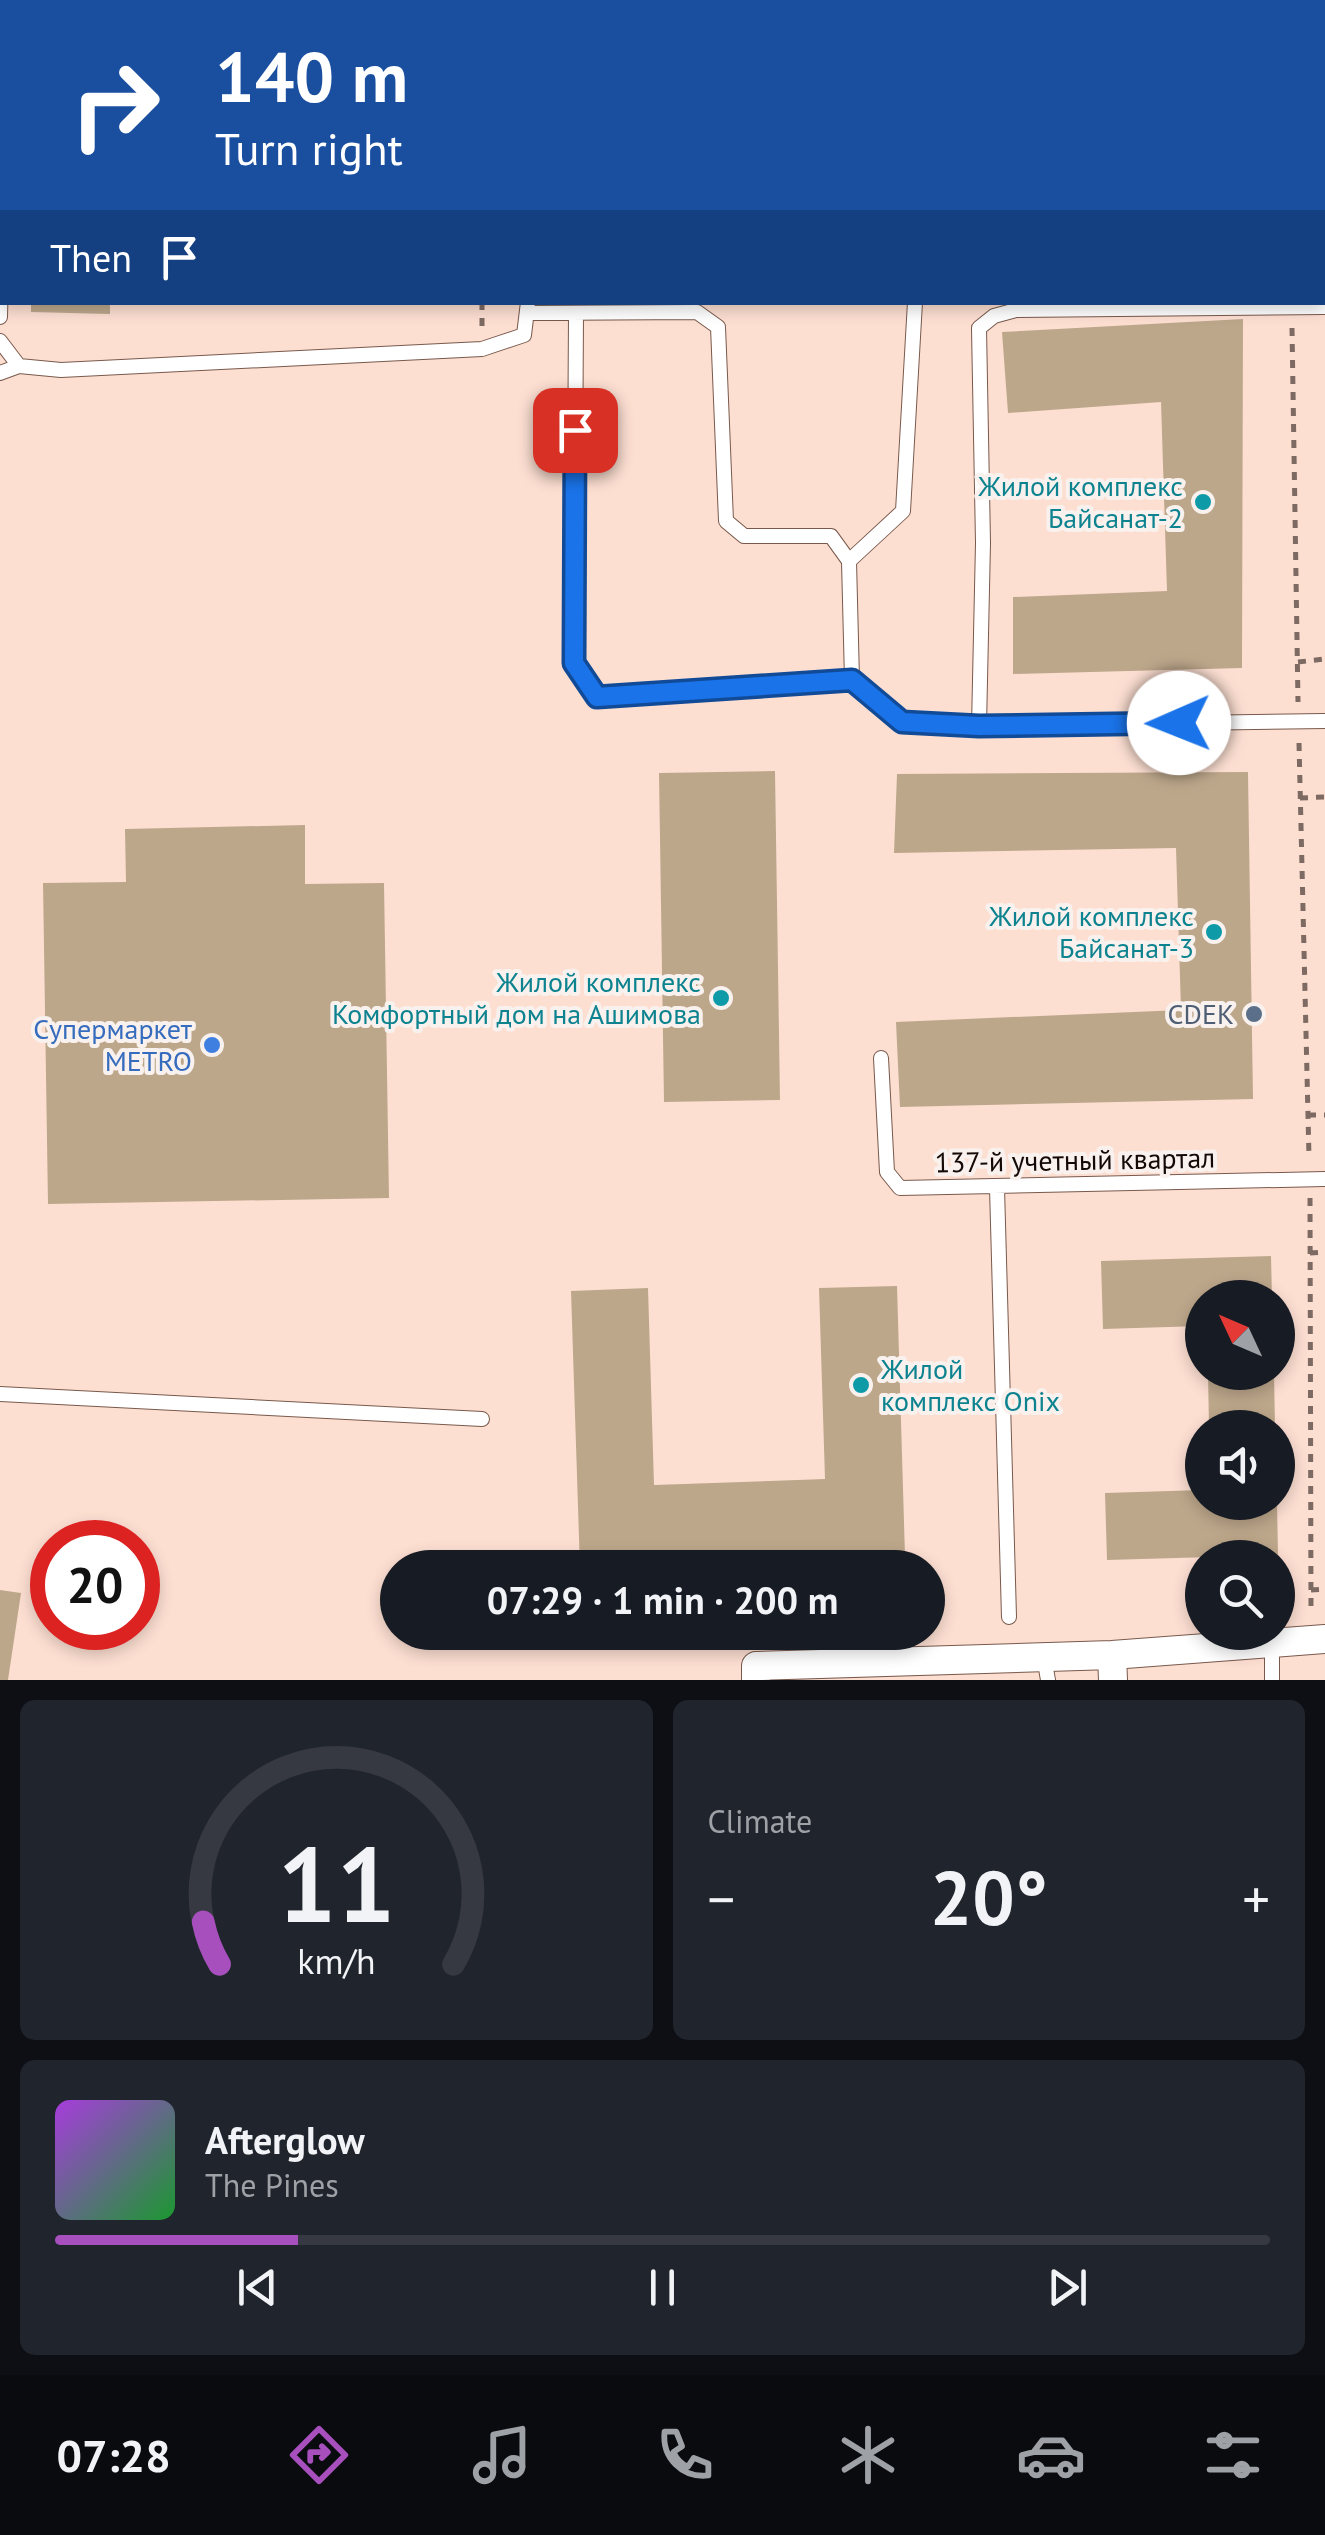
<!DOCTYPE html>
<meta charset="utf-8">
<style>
:root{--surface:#171b24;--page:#20242c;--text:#f1f3f6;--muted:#9ea1a6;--line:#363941;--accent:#a64fbd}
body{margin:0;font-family:"PT Sans",sans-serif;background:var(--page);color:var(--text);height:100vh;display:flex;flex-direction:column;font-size:38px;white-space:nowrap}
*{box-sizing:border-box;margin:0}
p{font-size:32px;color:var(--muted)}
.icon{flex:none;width:55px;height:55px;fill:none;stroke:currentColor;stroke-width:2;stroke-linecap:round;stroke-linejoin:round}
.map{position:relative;height:1680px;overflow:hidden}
.panel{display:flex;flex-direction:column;gap:20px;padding:20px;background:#0d0f14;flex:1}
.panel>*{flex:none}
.banner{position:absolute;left:0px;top:0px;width:1325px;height:305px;box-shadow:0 5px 15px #0003;background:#1a4fa0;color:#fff;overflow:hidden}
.needle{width:65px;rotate:314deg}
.controls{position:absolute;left:1185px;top:1280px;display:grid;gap:20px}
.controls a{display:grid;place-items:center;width:110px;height:110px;border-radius:50%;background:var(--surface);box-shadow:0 5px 15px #0003;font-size:50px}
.speed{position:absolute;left:30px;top:1520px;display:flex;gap:20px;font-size:50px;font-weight:700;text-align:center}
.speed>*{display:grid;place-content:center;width:130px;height:130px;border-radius:50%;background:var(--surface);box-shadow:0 5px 15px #0003;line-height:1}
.speed .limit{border:15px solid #d22;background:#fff;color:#111}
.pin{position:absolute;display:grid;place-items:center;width:85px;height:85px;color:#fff;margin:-42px;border-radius:20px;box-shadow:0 5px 15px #0006}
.me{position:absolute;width:110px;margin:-55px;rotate:269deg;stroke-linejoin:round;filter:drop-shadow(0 0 8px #0008)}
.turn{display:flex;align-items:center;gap:35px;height:210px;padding:0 50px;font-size:45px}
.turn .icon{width:130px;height:130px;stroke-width:2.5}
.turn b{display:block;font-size:70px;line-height:85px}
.then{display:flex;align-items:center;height:95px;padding:0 50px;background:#0003;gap:20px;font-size:38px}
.big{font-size:75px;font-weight:800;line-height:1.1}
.panel .card{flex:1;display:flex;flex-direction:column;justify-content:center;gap:15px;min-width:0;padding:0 35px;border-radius:15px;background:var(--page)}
.panel .dial{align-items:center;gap:0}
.dial svg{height:260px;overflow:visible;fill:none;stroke:var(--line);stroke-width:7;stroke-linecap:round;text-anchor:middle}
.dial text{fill:var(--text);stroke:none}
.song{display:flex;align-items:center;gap:30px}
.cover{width:120px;height:120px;border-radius:15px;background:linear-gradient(135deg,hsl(280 70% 55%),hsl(130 70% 35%))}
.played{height:10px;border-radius:5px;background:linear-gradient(90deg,var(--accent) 20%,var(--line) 20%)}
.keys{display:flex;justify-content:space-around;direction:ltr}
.heat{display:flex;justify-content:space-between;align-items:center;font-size:55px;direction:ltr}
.panel .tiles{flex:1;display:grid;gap:20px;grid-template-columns:1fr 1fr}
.card:last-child{grid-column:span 2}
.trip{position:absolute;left:380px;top:1550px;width:565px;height:100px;border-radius:50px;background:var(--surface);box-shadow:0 5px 15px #0003;font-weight:800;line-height:100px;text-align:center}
.menu{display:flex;height:160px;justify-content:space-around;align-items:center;background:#090b0e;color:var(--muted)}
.menu .icon{width:70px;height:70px}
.menu .current{color:var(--accent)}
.menu b{font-size:45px;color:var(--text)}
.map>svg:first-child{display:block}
.building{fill:#bda78b}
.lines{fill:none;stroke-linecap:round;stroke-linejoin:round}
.service-casing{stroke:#79594c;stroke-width:16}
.minor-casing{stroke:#79594c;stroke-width:30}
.path{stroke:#7d6a62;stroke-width:5;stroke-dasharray:8 8;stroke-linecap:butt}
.service{stroke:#fff;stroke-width:14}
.minor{stroke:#fff;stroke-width:28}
.route-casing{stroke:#114b97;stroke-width:25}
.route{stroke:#1a73e8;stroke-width:18}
.culture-dot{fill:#0f9aa8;stroke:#f9f1ee;stroke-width:4}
.service-dot{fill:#5c6f8a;stroke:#f9f1ee;stroke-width:4}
.shop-dot{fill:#3f7fe0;stroke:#f9f1ee;stroke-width:4}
.labels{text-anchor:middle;stroke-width:8;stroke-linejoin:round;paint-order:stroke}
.culture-label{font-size:28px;fill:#0d838f;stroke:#f9f1ee;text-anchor:end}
.service-label{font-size:28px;fill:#4e5e75;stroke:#f9f1ee;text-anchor:end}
.shop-label{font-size:28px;fill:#366cbe;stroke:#f9f1ee;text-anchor:end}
.street-label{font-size:28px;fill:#140905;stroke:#f9f1ee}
</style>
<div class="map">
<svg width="1325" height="1680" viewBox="0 0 1325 1680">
<rect width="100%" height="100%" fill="#fddfd2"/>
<!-- building -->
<path class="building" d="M31 302H110V314L31 312Z
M1243 319 1242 668 1013 674V597L1167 591 1161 402 1008 413 1002 332Z
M775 771 780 1100 664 1102 659 773Z
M1248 772 1253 1099 900 1107 896 1022 1181 1010 1176 848 894 853 897 774Z
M305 825V884L384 883 389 1198 48 1204 43 883 126 882 125 829Z
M1271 1256 1272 1298H1202V1326L1103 1329 1101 1261Z
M897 1286 905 1556 580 1568 571 1291 648 1288 654 1485 825 1479 819 1288Z
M1208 1372H1274L1275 1428H1209Z
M1202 1490V1502H1277L1278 1555 1107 1560 1105 1493Z
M0 1590 21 1593 8 1680H0Z"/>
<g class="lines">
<!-- service casing -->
<g class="service-casing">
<path id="service" d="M514 0V2
M1070 0V2
M9 2V0
M528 313 697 312 718 327 726 521 744 536H831L849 561 852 680
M576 313 574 663 597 697 852 680 902 722 979 726 1325 721
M0 317 2 230
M0 341 19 366 61 370 482 349 524 335 528 302
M0 373 19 366
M849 561 903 511 915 302
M979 726 983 543 979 328 994 316 1016 310 1325 307
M881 1058 887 1172 900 1188 1325 1179
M997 1188 1009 1617
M0 1394 482 1419
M1272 1642V1680
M1044 1657 1048 1680"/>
</g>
<!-- minor casing -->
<g class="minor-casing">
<path id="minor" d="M1112 1655 1113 1680
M756 1680V1666L1112 1655 1325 1639"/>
</g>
<!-- path -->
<path class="path" d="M478 0V2
M557 0V2
M1288 0V2
M0 28 2 27
M1322 38H1325
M482 302V326
M1292 328 1298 702
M1298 662 1325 659
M1299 743 1309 1157
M1300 798 1325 797
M1308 1115H1325
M1310 1198 1311 1612
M1310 1253 1325 1252
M1311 1590 1325 1589"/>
<!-- service -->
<use href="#service" class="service"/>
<!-- minor -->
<use href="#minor" class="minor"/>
</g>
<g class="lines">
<!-- route casing -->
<g class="route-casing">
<path id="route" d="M575 430 574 663 597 697 852 680 902 722 979 726 1179 723"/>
</g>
<!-- route -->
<use href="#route" class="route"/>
</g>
<!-- markers -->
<g class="culture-dot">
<circle cx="1203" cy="502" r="10"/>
<circle cx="1214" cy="932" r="10"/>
<circle cx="721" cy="998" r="10"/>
<circle cx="861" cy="1385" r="10"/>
</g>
<circle class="service-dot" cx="1254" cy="1014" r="10"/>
<circle class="shop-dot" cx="212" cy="1045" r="10"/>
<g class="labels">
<!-- culture labels -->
<g class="culture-label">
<text x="1183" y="496">Жилой комплекс<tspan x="1183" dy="32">Байсанат-2</tspan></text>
<text x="1194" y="926">Жилой комплекс<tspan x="1194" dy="32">Байсанат-3</tspan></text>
<text x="701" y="992">Жилой комплекс<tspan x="701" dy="32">Комфортный дом на Ашимова</tspan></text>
<text x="881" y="1379" text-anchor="start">Жилой<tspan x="881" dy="32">комплекс Onix</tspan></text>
</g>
<!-- service labels -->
<g class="service-label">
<text x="1234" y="1024">CDEK</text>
</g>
<!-- shop labels -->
<g class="shop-label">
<text x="192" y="1039">Супермаркет<tspan x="192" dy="32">METRO</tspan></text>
</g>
<!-- street labels -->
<g class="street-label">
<text transform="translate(1075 1160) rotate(-1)" y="10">137-й учетный квартал</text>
</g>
</g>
</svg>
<div class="controls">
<a><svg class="needle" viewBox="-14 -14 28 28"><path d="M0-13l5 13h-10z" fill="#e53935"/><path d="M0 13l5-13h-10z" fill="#9ea1a6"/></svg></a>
<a><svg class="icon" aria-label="sound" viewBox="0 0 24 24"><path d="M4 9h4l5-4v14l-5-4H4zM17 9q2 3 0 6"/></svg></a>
<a><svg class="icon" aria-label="search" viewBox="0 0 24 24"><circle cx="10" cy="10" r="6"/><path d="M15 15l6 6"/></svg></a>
</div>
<div class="speed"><div class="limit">20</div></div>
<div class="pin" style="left:575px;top:430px;background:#d93025"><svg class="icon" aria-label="arrive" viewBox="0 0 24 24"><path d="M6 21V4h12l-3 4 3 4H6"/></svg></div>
<svg class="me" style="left:1179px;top:723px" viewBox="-20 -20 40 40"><circle r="19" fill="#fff"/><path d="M0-13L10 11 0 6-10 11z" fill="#1a73e8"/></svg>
<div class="trip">07:29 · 1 min · 200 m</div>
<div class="banner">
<div class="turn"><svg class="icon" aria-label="right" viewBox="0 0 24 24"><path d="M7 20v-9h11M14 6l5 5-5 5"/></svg><div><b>140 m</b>Turn right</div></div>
<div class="then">Then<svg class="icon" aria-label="arrive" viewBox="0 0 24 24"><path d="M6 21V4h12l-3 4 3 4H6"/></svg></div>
</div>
</div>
<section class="panel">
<div class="tiles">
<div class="card dial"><svg viewBox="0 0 100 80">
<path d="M14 69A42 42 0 1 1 86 69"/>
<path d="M14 69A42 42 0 0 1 9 56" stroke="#a64fbd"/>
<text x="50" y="56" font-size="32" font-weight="700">11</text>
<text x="50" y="72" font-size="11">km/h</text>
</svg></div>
<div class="card"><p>Climate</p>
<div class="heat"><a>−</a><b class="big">20°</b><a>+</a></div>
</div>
<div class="card">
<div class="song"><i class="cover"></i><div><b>Afterglow</b><p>The Pines</p></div></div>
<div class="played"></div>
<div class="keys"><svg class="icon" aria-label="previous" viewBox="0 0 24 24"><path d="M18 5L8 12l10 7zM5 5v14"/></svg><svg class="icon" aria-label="pause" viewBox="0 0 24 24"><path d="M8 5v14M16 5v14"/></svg><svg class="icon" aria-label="next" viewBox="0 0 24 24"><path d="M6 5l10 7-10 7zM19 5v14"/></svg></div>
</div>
</div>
</section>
<nav class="menu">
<b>07:28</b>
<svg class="icon current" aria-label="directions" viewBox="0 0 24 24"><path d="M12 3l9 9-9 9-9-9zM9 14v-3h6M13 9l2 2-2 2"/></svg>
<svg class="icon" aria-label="music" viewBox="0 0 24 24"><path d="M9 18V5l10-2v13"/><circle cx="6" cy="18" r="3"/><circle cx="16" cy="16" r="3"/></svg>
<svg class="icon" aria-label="phone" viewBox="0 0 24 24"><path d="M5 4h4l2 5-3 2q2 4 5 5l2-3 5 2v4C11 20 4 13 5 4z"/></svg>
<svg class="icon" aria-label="climate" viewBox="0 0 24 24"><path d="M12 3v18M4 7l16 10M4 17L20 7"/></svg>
<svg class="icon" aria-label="car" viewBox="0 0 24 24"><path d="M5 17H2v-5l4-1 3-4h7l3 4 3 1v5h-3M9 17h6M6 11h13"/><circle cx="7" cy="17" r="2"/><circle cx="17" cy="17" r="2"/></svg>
<svg class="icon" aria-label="filters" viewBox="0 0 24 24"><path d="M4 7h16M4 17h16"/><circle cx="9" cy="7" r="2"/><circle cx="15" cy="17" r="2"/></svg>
</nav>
